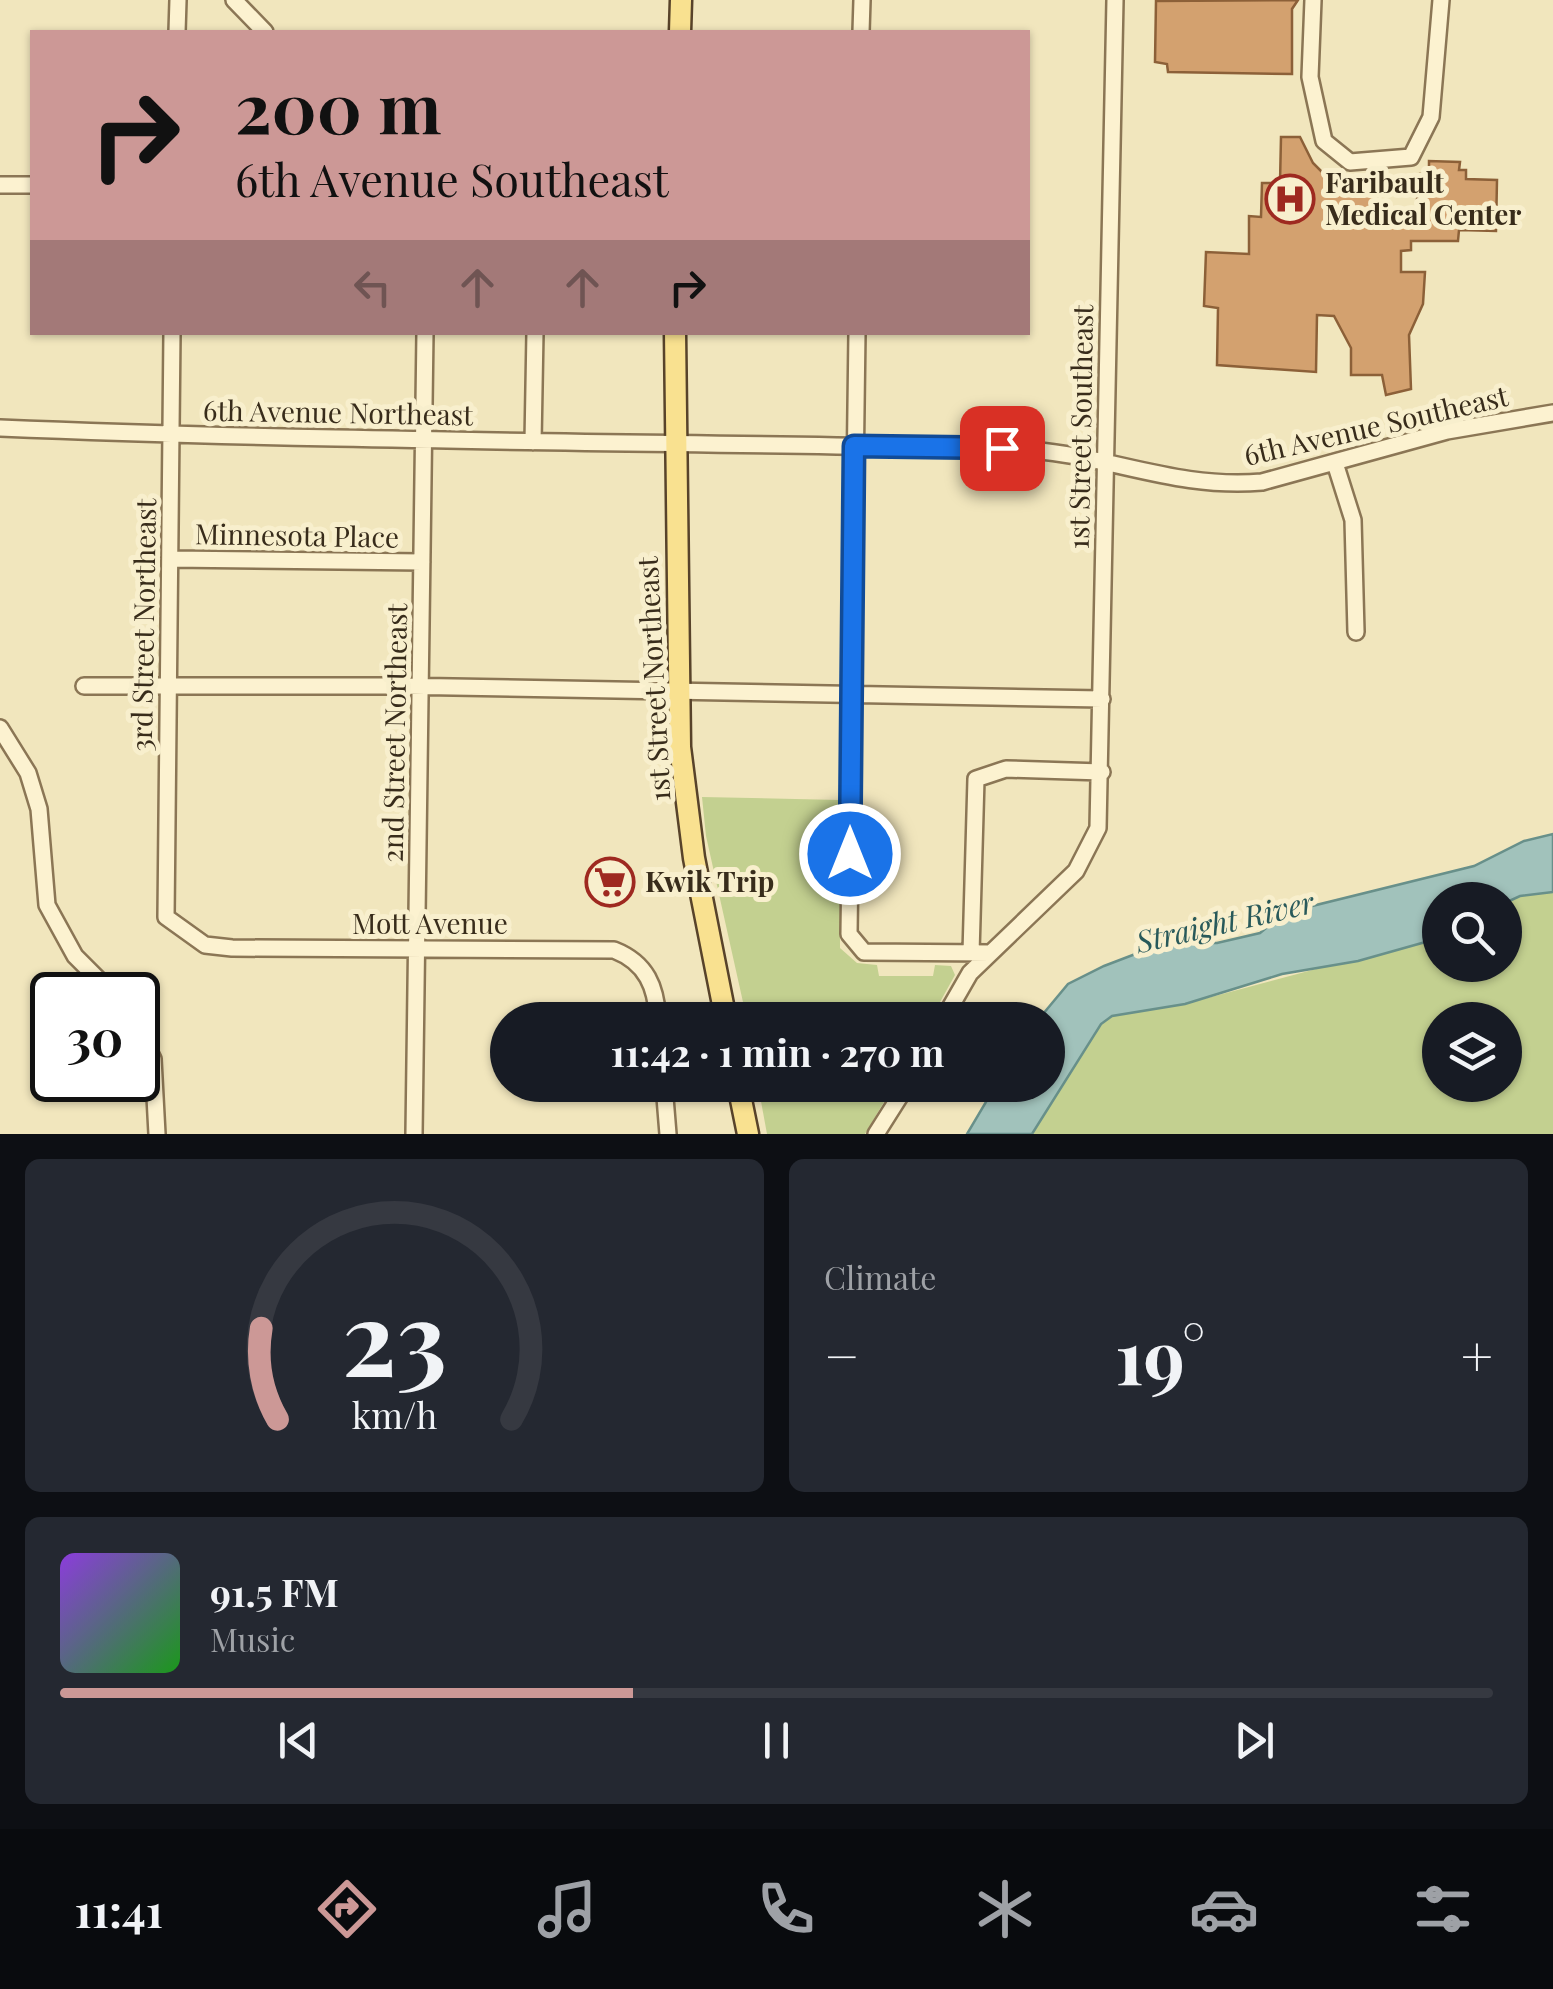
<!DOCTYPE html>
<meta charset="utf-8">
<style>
:root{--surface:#171b24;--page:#242831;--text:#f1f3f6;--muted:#9ea1a6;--line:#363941;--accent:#cc9896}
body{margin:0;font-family:"Playfair Display",serif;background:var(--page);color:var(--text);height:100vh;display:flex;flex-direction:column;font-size:38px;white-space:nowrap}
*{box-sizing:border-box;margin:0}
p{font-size:32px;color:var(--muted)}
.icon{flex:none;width:55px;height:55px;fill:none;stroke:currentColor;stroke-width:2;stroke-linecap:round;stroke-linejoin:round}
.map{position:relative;height:1134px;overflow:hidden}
.panel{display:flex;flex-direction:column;gap:25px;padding:25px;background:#0d0f14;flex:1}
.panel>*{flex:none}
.top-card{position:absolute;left:30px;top:30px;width:1000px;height:305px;border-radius:0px;box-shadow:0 2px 8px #0004;background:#cc9896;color:#111;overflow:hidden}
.controls{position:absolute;left:1422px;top:882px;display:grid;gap:20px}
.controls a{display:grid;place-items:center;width:100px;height:100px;border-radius:50%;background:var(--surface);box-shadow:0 2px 8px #0004;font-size:50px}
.speed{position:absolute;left:30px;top:972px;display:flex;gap:20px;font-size:50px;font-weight:700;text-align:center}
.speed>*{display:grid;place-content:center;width:130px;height:130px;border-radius:50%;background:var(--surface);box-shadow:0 2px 8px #0004;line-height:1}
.speed .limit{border:5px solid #111;border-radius:15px;background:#fff;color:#111}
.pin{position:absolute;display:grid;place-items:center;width:85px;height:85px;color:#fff;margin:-42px;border-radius:20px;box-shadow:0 5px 15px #0006}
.me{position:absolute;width:110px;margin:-55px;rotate:0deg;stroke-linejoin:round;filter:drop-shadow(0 0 8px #0008)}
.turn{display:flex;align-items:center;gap:35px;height:210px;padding:0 40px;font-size:45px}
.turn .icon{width:130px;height:130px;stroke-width:2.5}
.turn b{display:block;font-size:70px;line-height:85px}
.lanes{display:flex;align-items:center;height:95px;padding:0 40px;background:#0003;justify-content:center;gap:50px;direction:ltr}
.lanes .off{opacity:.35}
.big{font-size:75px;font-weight:700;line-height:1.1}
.panel .tile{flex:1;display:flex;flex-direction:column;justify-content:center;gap:15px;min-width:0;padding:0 35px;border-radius:15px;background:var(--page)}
.panel .dial{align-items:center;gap:0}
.dial svg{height:260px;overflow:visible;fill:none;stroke:var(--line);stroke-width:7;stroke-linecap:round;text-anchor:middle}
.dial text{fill:var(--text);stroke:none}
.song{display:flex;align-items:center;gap:30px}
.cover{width:120px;height:120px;border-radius:15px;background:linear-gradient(135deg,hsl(270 70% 55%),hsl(120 70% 35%))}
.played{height:10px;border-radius:5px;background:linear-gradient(90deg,var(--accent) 40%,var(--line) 40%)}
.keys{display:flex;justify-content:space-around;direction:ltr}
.heat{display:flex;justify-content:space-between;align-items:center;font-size:55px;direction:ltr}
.panel .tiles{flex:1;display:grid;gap:25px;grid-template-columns:1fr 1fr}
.tile:last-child{grid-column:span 2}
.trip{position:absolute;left:490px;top:1002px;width:575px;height:100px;border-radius:50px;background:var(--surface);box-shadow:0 2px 8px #0004;font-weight:700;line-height:100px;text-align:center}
.tabs{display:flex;height:160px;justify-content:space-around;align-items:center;background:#090b0e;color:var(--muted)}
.tabs .icon{width:70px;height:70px}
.tabs .on{color:var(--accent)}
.tabs b{font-size:45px;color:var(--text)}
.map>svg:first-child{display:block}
.green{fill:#c3d090;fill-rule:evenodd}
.water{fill:#a1c2bb;stroke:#68908a;stroke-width:2.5}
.building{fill:#d3a16f;stroke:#8c6038;stroke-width:2.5}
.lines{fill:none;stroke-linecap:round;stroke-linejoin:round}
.minor-casing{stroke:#8b7655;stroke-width:20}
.major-casing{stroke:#58432a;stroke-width:25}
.minor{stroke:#fcf2d0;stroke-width:15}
.major{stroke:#f9e190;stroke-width:20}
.route-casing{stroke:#114b97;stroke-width:25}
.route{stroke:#1a73e8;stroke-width:18}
.labels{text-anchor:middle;stroke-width:10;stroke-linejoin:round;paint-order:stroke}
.poi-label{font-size:28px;font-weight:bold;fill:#382c1b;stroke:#f8efcd;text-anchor:start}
.street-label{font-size:28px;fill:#382c1b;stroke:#f8efcd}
.water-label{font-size:30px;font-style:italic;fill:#28595a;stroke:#f8efcd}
</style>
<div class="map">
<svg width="1553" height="1134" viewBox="0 0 1553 1134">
<rect width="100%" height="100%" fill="#f1e6bd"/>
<!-- green -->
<path class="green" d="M702 797 840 800V948L857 963 877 965 879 976H933L935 965 951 966 955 975 930 1020H747L706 836Z
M1553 892V1134H1032L1101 1024 1112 1016 1185 1004 1440 936V965H1505V903L1520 896ZM1440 1020H1505V1085H1440Z
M758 1085H894L865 1134H767Z"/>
<!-- water -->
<path class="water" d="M1553 834V892L1520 896 1505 903 1440 900V936L1429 941 1358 961 1282 974 1185 1004 1112 1016 1101 1024 1032 1134H967L996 1085H1048V1020H1038L1068 984 1104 966 1164 943H1217L1260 933 1284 913 1474 866 1524 841Z"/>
<!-- building -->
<path class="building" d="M1298 0 1292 9V74L1168 72 1167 64 1155 62 1156 1Z
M1281 137H1300L1313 163 1328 178 1327 186 1373 187 1379 194 1375 224 1414 225 1420 174H1429V161L1460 162 1459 170H1466V179L1497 180 1496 231 1459 230 1458 241H1411V250L1401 251V272H1425L1423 304 1409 335 1411 389 1386 395 1382 375H1351V348L1334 316 1317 315 1316 372 1217 365 1218 308 1204 306 1206 252 1249 254V216L1261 217 1262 183H1280Z"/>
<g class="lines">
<!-- minor casing -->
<g class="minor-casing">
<path id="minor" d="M234 0 265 32
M1313 0 1310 77 1324 141 1350 162 1411 157 1431 117 1441 0
M177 32 178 0
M861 32 862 0
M0 185H32
M172 332 166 917 205 945 232 948 614 950C647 963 656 987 658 1020
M857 332 849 934 864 952 990 953
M0 428C336 442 672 442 1008 449 1099 450 1169 490 1262 482L1447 431 1553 413
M533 442 535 332
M1335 463 1353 520 1356 632
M171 559 422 562
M84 686H397L1102 699
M0 728 28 773 39 809 47 905 75 956 114 995
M971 953 976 779 1006 769 1102 772
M943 1020 970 973 1076 871 1098 828 1115 0
M138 1028 153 1059 157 1134
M664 1085 668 1134
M414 1134 425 332
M876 1134 907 1085"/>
</g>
<!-- major casing -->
<g class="major-casing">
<path id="major" d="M680 32 681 0
M675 332 680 747 694 858 726 1020
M738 1085 748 1134"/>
</g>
<!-- minor -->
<use href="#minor" class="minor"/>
<!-- major -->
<use href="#major" class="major"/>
</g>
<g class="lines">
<!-- route casing -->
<g class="route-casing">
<path id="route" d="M850 854 854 446 1002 448"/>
</g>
<!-- route -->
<use href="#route" class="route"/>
</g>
<!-- icons -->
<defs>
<g id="hospital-ring" transform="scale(2.5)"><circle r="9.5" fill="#f8efcd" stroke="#9e2920" stroke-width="1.5"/><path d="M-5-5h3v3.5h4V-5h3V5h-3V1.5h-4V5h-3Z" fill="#9e2920"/></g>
<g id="supermarket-ring" transform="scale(2.5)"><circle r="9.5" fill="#f8efcd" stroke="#9e2920" stroke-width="1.5"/><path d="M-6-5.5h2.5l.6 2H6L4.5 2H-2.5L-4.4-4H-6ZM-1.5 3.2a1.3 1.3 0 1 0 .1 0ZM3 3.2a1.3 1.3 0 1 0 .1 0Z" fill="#9e2920"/></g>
</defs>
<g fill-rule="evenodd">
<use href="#hospital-ring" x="1290" y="199"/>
<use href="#supermarket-ring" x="610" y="882"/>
</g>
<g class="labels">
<!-- poi labels -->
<g class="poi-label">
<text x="1325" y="193">Faribault<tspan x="1325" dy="32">Medical Center</tspan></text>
<text x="645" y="892">Kwik Trip</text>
</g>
<!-- street labels -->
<g class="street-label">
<text transform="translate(338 413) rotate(1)" y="10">6th Avenue Northeast</text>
<text transform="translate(1376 426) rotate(-13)" y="10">6th Avenue Southeast</text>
<text transform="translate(1081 427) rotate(-89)" y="10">1st Street Southeast</text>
<text transform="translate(297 536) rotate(1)" y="10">Minnesota Place</text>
<text transform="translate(144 625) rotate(-89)" y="10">3rd Street Northeast</text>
<text transform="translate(654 679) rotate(-93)" y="10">1st Street Northeast</text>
<text transform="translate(395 733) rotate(-89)" y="10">2nd Street Northeast</text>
<text x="430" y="934">Mott Avenue</text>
</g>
<!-- water labels -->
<g class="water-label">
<text transform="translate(1225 923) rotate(-13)" y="10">Straight River</text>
</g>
</g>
</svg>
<div class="controls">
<a><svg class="icon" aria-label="search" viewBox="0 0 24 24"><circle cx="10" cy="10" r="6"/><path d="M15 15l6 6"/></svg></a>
<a><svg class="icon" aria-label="layers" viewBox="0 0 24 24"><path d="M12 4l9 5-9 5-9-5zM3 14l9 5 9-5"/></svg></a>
</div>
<div class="speed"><div class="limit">30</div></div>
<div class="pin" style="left:1002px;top:448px;background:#d93025"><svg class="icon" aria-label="arrive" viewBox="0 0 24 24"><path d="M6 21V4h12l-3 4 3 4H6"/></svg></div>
<svg class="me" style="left:850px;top:854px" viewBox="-20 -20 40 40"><circle r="17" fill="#1a73e8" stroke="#fff" stroke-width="3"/><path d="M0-11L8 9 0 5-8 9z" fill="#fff"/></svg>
<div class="trip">11:42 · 1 min · 270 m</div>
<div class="top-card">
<div class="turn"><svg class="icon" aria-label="right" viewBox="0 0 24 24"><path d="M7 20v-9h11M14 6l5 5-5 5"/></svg><div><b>200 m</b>6th Avenue Southeast</div></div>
<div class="lanes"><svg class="icon off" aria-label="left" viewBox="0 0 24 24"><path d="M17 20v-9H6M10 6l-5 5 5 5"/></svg><svg class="icon off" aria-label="ahead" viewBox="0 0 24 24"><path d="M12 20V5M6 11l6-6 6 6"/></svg><svg class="icon off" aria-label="ahead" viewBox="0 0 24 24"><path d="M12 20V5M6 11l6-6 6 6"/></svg><svg class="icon" aria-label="right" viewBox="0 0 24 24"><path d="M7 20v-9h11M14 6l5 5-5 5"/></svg></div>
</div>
</div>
<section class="panel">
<div class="tiles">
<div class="tile dial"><svg viewBox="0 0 100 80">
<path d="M14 69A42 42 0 1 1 86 69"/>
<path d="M14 69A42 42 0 0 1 9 41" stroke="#cc9896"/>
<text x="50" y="56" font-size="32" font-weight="700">23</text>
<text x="50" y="72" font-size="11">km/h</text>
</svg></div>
<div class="tile"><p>Climate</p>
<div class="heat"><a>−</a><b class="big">19°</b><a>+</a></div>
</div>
<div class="tile">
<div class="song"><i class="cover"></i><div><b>91.5 FM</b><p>Music</p></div></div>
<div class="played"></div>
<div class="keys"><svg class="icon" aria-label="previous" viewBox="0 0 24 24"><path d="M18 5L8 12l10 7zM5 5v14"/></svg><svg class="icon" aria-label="pause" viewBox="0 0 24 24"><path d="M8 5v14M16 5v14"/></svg><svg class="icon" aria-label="next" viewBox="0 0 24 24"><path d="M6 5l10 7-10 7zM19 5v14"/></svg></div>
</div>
</div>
</section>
<nav class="tabs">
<b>11:41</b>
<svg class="icon on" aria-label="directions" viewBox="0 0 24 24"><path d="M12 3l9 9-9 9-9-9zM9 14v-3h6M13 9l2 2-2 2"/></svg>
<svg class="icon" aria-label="music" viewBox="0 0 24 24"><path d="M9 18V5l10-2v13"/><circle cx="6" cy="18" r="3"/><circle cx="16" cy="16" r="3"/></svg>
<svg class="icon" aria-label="phone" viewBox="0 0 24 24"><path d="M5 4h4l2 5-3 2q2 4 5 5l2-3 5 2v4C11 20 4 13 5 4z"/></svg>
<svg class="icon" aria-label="climate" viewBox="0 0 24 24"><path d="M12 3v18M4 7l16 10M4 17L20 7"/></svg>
<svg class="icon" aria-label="car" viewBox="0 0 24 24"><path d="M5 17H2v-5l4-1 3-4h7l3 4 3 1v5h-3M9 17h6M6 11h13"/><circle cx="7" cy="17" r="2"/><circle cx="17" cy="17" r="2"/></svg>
<svg class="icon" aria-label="filters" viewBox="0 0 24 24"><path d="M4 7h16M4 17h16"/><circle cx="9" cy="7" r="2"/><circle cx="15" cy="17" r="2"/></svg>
</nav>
